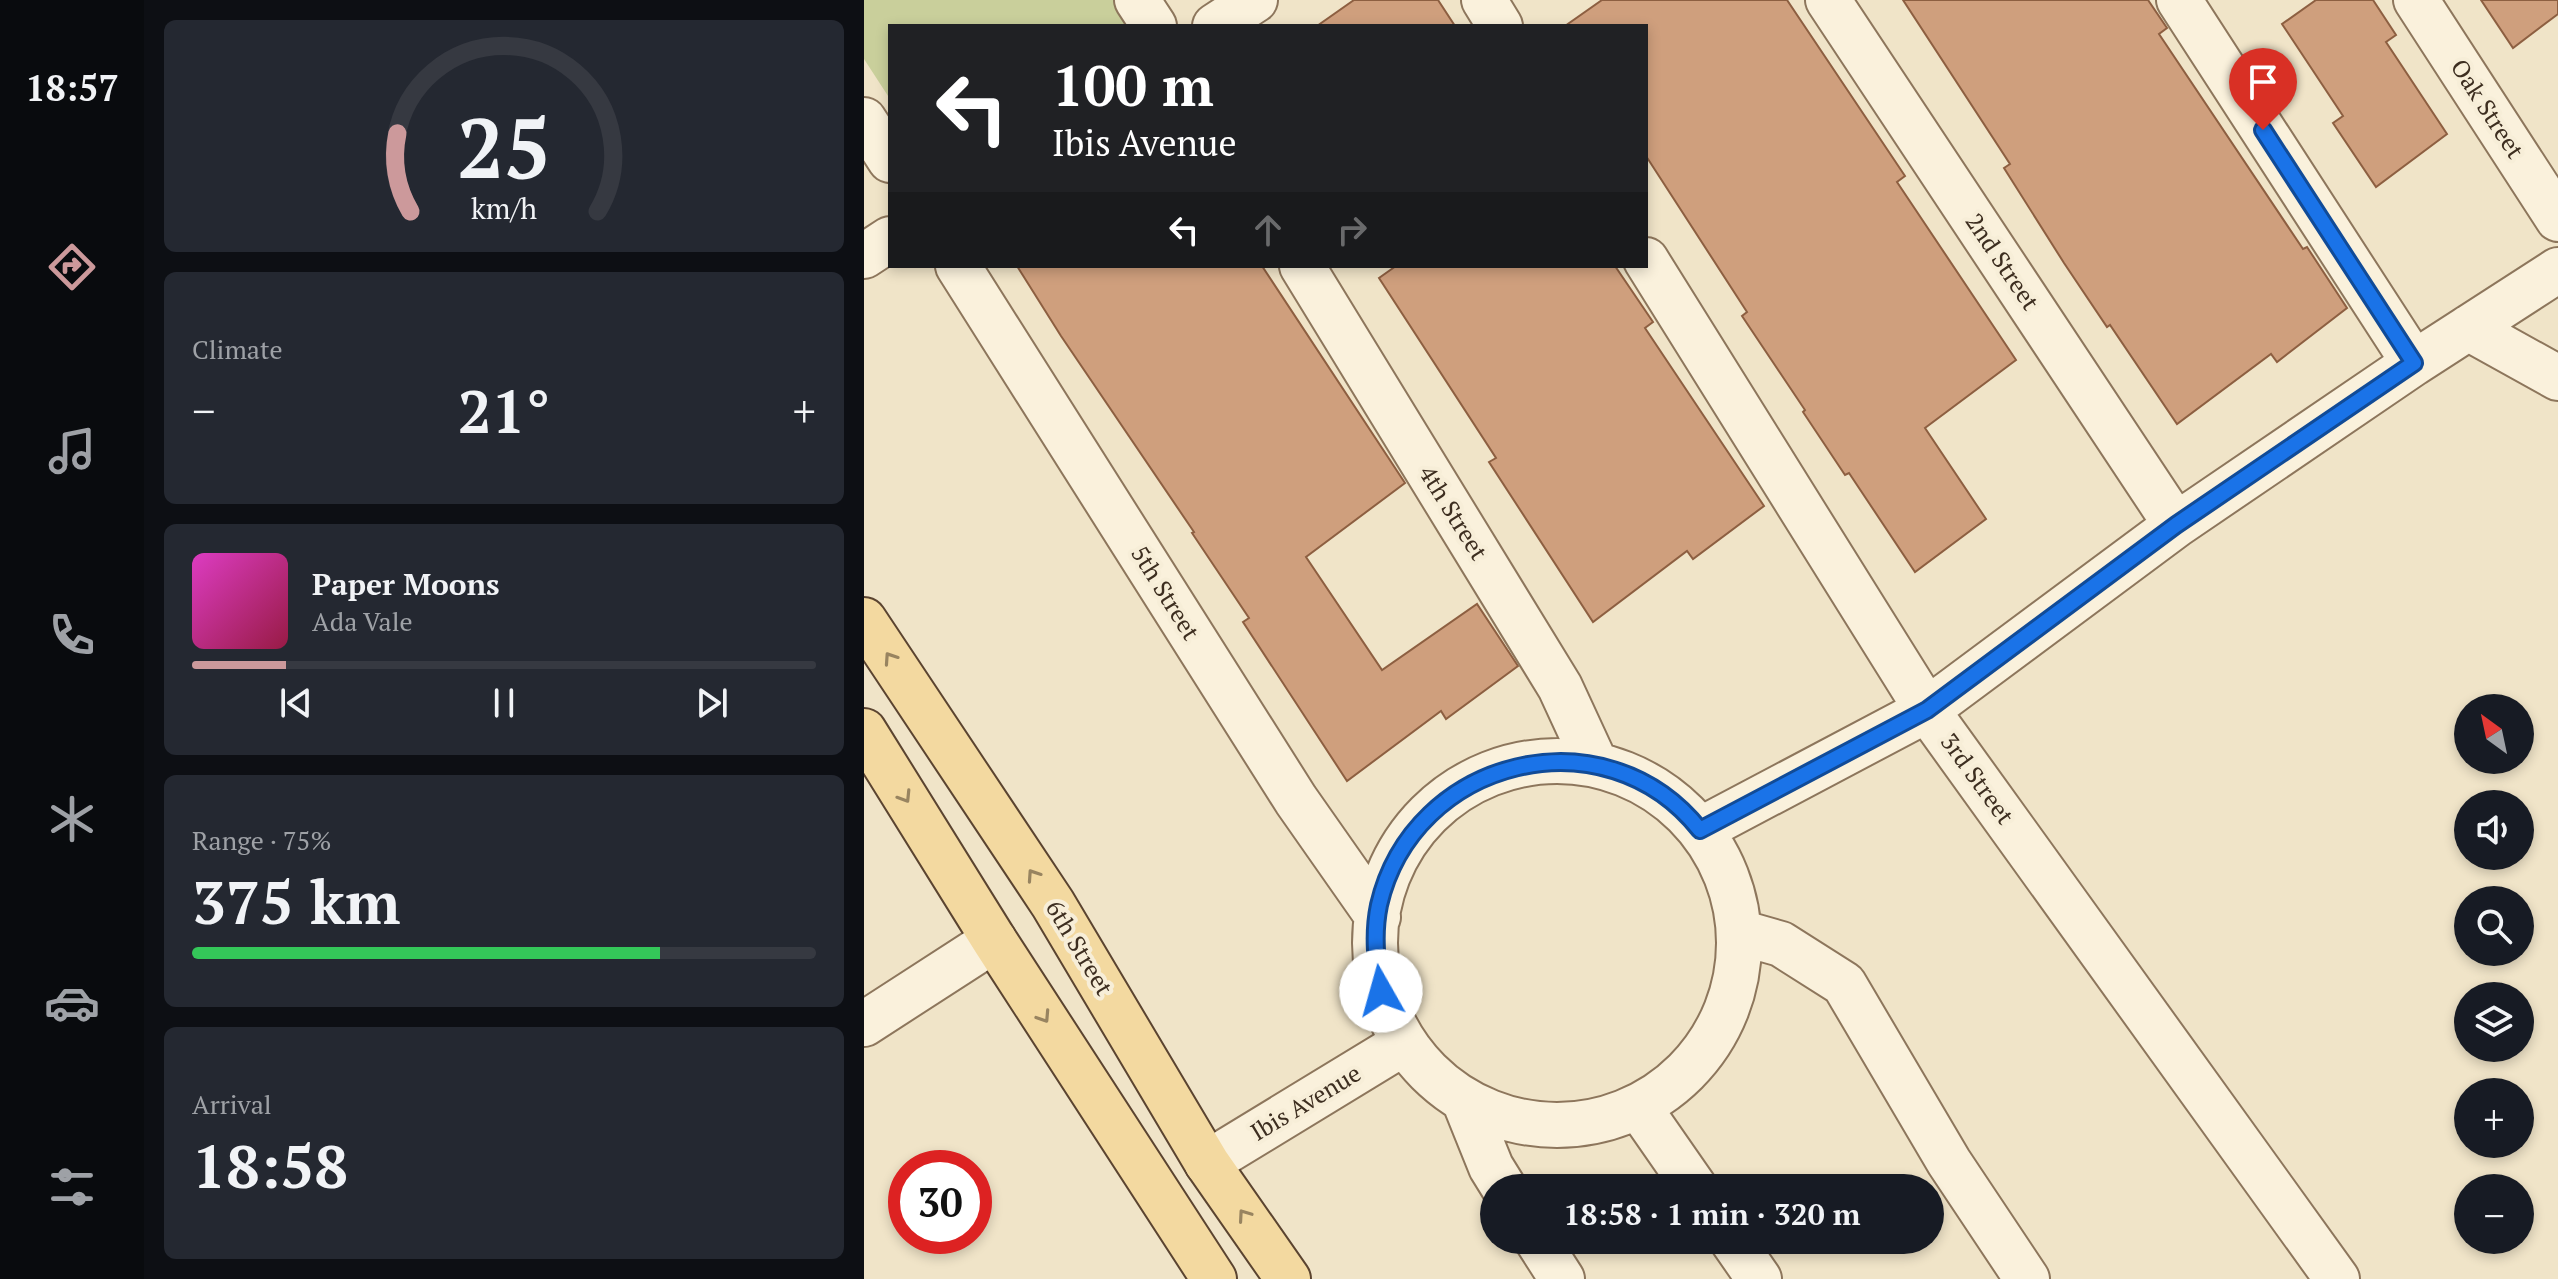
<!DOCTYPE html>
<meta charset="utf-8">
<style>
:root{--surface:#171b24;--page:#242831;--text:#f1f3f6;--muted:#9ea1a6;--line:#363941;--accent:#cc999b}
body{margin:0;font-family:"PT Serif",serif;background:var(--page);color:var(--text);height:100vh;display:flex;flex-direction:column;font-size:30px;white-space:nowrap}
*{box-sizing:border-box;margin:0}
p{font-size:26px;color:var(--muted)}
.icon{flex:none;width:44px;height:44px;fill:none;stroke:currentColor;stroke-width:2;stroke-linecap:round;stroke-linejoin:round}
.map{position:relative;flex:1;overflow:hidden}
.drawer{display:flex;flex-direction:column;gap:20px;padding:20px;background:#0d0f14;width:720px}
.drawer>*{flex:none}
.top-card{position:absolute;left:24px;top:24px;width:760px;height:244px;border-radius:0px;box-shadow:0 4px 12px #0003;background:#202124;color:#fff;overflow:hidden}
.needle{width:52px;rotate:327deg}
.buttons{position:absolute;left:1590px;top:694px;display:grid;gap:16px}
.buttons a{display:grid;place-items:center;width:80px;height:80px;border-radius:50%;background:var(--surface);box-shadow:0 4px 12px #0003;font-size:40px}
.speed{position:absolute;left:24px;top:1150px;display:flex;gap:16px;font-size:40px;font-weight:700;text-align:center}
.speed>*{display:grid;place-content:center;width:104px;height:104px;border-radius:50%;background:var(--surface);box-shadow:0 4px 12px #0003;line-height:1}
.speed .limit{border:12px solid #d22;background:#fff;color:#111}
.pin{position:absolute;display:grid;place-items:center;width:68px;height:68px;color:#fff;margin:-82px -34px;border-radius:50% 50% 50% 0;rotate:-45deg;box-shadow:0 0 8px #0007}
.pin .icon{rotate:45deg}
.me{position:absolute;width:88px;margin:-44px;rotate:353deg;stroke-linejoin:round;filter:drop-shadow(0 0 6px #0008)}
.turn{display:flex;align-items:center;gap:28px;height:168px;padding:0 32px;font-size:36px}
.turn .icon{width:104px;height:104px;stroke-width:2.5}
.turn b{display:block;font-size:56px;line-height:68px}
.lanes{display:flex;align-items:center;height:76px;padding:0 32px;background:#0003;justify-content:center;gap:40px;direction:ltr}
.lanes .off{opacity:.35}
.big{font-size:60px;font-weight:700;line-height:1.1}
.drawer .card{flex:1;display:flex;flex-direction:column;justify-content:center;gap:12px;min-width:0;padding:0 28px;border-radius:12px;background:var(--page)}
.drawer .dial{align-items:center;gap:0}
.dial svg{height:208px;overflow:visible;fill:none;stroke:var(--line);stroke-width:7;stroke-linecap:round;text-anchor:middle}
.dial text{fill:var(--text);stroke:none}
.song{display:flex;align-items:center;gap:24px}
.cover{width:96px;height:96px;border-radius:12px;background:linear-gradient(135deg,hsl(310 70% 55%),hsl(340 70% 35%))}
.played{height:8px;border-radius:4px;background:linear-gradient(90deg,var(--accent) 15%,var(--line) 15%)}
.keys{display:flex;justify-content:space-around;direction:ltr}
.heat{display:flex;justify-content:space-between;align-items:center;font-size:44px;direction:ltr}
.charge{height:12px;border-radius:6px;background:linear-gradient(90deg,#34c759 75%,var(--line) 0)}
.trip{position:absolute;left:616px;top:1174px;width:464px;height:80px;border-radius:40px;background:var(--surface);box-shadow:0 4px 12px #0003;font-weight:700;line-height:80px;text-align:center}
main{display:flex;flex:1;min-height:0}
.tabs{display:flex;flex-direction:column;width:144px;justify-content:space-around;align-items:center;background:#090b0e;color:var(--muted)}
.tabs .icon{width:56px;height:56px}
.tabs .on{color:var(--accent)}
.tabs b{font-size:36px;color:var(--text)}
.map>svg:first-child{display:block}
.green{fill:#c9cf9b}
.building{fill:#cf9f7d;stroke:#8d5f41;stroke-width:2}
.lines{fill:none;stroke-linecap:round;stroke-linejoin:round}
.minor-casing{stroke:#8d765c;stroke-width:48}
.major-casing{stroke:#5b4430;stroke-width:48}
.minor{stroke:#faf1dc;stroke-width:44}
.major{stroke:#f3d9a0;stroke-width:44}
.oneway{stroke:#988460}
.route-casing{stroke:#114b97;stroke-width:20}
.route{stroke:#1a73e8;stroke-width:14}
.labels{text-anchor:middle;stroke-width:8;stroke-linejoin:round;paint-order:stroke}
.street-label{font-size:24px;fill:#3d2e20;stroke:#f7eed8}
</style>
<main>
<nav class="tabs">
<b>18:57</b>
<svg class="icon on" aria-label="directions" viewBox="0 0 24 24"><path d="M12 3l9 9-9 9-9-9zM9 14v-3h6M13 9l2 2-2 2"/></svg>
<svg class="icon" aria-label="music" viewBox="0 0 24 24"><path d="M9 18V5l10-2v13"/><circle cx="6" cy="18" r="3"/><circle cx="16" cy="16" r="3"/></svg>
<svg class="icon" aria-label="phone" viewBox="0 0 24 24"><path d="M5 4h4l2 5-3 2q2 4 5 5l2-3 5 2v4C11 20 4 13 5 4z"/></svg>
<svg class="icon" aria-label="climate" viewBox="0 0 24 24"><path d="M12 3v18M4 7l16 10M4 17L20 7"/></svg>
<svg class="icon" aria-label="car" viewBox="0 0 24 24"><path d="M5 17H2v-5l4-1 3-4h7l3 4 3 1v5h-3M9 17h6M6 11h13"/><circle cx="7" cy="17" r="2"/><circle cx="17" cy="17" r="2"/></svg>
<svg class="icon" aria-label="filters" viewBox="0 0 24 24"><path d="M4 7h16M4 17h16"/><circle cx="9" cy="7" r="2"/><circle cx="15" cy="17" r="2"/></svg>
</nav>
<section class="drawer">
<div class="card dial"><svg viewBox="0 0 100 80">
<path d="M14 69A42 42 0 1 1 86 69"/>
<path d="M14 69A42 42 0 0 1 9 39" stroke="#cc999b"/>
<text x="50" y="56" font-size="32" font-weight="700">25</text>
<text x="50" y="72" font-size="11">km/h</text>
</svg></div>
<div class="card"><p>Climate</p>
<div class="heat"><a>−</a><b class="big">21°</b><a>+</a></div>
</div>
<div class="card">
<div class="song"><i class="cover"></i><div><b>Paper Moons</b><p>Ada Vale</p></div></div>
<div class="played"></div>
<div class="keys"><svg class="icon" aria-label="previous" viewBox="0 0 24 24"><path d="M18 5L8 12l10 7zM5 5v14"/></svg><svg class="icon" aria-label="pause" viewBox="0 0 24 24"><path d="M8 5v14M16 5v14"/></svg><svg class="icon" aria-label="next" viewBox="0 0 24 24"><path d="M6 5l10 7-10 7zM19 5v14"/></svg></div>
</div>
<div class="card"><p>Range · 75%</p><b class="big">375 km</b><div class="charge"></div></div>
<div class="card"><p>Arrival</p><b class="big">18:58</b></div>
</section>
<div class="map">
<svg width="1694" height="1279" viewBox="0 0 1694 1279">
<rect width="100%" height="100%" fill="#f0e4c8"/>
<!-- green -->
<path class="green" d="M0 0H253L269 23 263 26H26V99L0 59Z"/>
<!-- building -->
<path class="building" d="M490 0H574L591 26H453Z
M738 0H923L1041 176 1033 182 1152 360 1061 428 1122 519 1051 572 985 473 981 475 939 412 941 410 878 316 883 312 782 156V26H701Z
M1039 0H1284L1303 28 1295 34 1439 249 1443 247 1483 308 1413 362 1407 354 1313 424 1246 325 1243 327 1200 263 1140 168 1146 164Z
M1452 0H1509L1532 35 1522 42 1583 134 1512 187 1469 123 1479 116 1418 24Z
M1617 0H1694V14L1649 48Z
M153 266H398L541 483 442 557 518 670 613 604 654 666 582 719 577 711 483 781 379 622 385 618 328 533 330 532 197 336Z
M532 266H751L789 322 781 328 900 506 829 559 823 551 729 622 625 462 632 458 515 278Z"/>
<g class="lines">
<!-- minor casing -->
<g class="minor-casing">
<path id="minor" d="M273 0 290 26
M620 0 636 26
M964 0 1312 525
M1315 0 1550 363
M1552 0 1694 219
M351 26 391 0
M0 120 26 160
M0 256 26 239
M782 260 1063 710 1473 1279
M94 266 432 800 514 917
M438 266 696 687 732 765
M1604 328 1694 378
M511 943a182 182 0 1 1 364 0a182 182 0 1 1-364 0Z
M836 830 1063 710 1312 525 1550 363 1694 270
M875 932 917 944 980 984 1085 1162 1163 1279
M0 1024 130 940
M611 1106 600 1100 627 1167 640 1188
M774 1106 831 1188
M343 1163 540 1043
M673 1240 698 1279
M868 1240 895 1279"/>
</g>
<!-- major casing -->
<g class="major-casing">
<path id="major" d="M0 620 189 904 343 1163 424 1279
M0 731 130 940 350 1279"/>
</g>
<!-- minor -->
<use href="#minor" class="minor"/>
<!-- major -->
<use href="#major" class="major"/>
</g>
<!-- one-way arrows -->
<defs><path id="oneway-chevron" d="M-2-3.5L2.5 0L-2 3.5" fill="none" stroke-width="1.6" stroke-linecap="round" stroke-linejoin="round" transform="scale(2)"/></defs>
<g class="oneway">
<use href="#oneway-chevron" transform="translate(26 658) rotate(-124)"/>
<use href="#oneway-chevron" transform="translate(41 797) rotate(58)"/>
<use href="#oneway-chevron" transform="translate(169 875) rotate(-124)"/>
<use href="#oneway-chevron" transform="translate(180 1017) rotate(57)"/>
<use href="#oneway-chevron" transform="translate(380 1215) rotate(-125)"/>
</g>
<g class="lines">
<!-- route casing -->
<g class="route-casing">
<path id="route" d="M517 991C512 962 509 934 515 905 549 758 741 710 836 830L1063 710 1312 525 1550 363 1399 130"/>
</g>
<!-- route -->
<use href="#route" class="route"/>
</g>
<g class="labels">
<!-- street labels -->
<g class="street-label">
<text transform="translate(1623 109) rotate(57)" y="8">Oak Street</text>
<text transform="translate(1138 262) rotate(56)" y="8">2nd Street</text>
<text transform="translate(589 513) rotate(58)" y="8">4th Street</text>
<text transform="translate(301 593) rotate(58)" y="8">5th Street</text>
<text transform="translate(1113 779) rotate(54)" y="8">3rd Street</text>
<text transform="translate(215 948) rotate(59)" y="8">6th Street</text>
<text transform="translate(442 1103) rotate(-31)" y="8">Ibis Avenue</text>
</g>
</g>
</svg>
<div class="buttons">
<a><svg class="needle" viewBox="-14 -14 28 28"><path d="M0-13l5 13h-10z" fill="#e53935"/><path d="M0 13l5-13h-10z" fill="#9ea1a6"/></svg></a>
<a><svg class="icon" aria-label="sound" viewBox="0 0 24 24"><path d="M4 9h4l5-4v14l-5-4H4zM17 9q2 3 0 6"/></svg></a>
<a><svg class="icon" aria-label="search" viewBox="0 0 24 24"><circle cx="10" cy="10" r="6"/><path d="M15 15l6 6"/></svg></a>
<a><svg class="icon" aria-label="layers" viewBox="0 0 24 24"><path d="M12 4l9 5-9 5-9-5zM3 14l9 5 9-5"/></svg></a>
<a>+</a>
<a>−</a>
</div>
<div class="speed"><div class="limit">30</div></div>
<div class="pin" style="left:1399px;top:130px;background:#d93025"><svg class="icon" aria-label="arrive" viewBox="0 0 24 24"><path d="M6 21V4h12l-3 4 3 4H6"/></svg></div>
<svg class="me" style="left:517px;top:991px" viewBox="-20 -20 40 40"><circle r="19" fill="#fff"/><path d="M0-13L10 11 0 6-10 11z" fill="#1a73e8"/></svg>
<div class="trip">18:58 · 1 min · 320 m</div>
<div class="top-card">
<div class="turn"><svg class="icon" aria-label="left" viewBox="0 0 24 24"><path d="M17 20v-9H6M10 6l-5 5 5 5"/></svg><div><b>100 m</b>Ibis Avenue</div></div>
<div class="lanes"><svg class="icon" aria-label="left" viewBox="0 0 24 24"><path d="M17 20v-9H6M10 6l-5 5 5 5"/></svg><svg class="icon off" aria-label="ahead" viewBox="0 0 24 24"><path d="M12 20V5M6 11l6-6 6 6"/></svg><svg class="icon off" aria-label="right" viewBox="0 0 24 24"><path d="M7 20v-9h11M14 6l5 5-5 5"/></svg></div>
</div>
</div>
</main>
